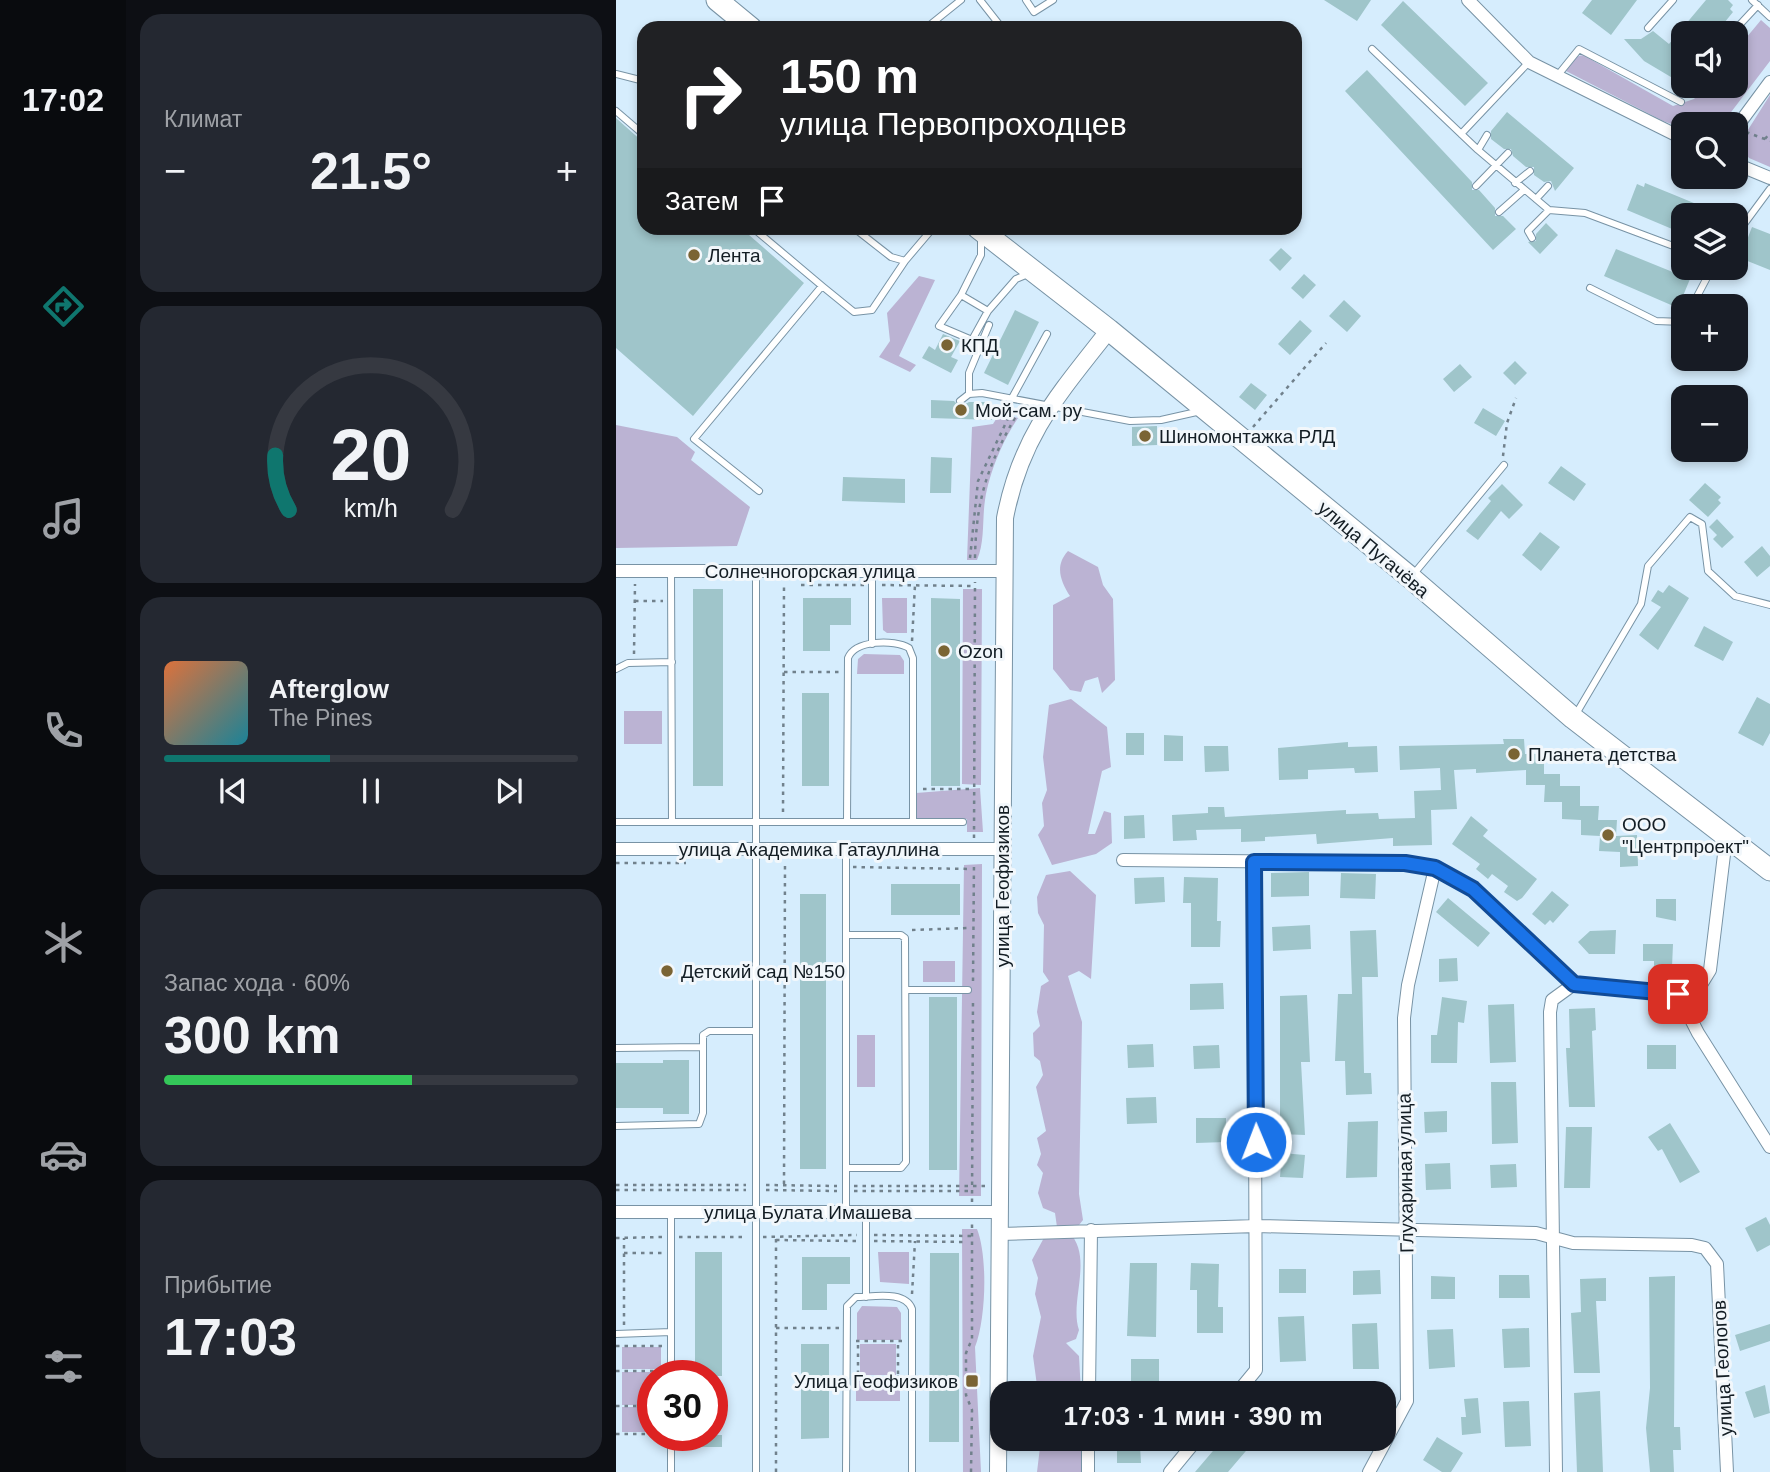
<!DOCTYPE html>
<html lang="ru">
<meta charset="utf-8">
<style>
:root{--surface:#171b24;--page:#242831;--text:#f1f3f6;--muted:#9ea1a6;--line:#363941;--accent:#0f766e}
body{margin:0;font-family:Helvetica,sans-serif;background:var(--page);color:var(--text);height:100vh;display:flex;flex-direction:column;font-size:26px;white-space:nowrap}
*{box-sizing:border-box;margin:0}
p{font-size:23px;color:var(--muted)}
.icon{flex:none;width:38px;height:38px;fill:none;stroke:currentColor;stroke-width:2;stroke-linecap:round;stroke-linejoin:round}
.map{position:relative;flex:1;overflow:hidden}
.drawer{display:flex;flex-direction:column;gap:14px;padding:14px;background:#0d0f14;width:490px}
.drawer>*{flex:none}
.hud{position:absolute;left:21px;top:21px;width:665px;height:214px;border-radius:21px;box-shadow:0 4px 10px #0003;background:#202124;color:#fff;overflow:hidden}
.fabs{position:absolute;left:1055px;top:21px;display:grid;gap:14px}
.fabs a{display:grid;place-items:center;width:77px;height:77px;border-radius:14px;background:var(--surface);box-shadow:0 4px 10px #0003;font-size:35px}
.speed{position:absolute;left:21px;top:1360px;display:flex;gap:14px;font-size:35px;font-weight:700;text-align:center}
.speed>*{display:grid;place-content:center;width:91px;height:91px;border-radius:50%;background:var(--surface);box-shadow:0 4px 10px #0003;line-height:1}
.speed .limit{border:10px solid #d22;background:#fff;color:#111}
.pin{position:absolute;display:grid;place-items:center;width:60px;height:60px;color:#fff;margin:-30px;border-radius:14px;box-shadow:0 4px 10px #0006}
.me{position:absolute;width:77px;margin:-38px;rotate:359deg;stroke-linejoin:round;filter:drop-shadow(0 0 5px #0008)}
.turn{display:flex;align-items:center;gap:24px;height:147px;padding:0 28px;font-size:32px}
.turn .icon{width:91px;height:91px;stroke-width:2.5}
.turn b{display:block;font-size:49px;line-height:60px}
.then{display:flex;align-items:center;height:66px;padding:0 28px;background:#0003;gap:14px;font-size:26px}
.big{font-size:52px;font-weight:600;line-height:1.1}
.drawer .tile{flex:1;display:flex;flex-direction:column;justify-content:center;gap:10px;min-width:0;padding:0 24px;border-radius:21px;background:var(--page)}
.drawer .dial{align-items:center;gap:0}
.dial svg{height:182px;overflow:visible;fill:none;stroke:var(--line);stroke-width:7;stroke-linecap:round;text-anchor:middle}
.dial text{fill:var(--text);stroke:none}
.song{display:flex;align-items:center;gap:21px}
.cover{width:84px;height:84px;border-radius:10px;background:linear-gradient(135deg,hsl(20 70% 55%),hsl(190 70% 35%))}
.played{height:7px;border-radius:4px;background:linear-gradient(90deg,var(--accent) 40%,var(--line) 40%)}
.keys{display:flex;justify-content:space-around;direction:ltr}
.heat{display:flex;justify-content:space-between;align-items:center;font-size:38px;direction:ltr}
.charge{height:10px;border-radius:5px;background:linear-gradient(90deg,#34c759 60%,var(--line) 0)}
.trip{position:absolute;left:374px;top:1381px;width:406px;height:70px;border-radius:21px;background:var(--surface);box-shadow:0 4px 10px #0003;font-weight:600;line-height:70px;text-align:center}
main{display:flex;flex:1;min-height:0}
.tab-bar{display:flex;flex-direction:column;width:126px;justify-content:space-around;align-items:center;background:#090b0e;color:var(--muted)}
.tab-bar .icon{width:49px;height:49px}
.tab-bar .on{color:var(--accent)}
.tab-bar b{font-size:32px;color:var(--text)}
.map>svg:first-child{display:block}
.green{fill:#bbb3d3}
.building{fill:#9fc5ca}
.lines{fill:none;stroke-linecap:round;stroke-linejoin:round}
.service-casing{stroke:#7893a5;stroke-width:8}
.minor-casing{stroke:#7893a5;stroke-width:14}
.tertiary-casing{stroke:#7893a5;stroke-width:18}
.primary-casing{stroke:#7893a5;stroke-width:23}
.path{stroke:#71818c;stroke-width:2.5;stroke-dasharray:3.5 5;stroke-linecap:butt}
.service{stroke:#fff;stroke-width:6}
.minor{stroke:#fff;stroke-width:12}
.tertiary{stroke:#fff;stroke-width:16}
.primary{stroke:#fff;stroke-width:21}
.route-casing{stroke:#114b97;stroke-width:18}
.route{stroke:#1a73e8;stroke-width:12}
.poi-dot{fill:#7a6434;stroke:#f2f7fb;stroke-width:2.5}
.labels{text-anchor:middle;stroke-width:6;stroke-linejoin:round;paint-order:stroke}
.poi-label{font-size:19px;fill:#131d24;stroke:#f2f7fb;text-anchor:start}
.street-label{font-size:19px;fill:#131d24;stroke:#f2f7fb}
</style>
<main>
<nav class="tab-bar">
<b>17:02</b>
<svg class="icon on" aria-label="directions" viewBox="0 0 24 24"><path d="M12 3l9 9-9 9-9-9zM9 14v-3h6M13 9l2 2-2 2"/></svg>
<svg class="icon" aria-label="music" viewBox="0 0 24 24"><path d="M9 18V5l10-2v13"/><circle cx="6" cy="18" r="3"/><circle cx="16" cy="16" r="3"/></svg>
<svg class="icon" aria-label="phone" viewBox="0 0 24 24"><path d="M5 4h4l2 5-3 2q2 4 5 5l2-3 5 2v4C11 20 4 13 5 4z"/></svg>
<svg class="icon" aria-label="climate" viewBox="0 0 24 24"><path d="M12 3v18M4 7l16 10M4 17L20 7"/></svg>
<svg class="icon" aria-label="car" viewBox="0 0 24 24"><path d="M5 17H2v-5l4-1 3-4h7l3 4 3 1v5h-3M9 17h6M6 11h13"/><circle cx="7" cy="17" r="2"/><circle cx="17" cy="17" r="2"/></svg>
<svg class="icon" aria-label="filters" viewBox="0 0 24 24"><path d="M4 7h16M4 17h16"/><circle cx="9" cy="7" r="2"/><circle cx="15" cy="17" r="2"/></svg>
</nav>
<section class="drawer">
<div class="tile"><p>Климат</p>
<div class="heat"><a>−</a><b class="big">21.5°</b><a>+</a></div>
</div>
<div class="tile dial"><svg viewBox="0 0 100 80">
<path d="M14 69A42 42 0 1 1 86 69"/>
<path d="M14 69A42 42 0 0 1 8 45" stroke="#0f766e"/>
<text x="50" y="56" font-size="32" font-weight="700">20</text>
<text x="50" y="72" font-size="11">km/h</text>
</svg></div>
<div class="tile">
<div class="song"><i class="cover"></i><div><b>Afterglow</b><p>The Pines</p></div></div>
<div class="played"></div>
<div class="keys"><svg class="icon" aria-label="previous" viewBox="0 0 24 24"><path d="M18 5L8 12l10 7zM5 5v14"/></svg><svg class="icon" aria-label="pause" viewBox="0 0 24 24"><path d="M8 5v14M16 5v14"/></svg><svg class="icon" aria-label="next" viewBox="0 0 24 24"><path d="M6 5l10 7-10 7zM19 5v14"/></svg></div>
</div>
<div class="tile"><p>Запас хода · 60%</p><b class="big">300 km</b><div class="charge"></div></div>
<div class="tile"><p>Прибытие</p><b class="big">17:03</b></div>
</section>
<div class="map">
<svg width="1154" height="1472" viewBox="0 0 1154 1472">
<rect width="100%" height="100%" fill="#d6edfd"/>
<!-- green -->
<path class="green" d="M1145 20 1154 28V61L1106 124H1068L1067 128 1047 121 950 71 959 57 967 55 1057 106 1078 99 1090 86H1120V50Z
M1154 95V167L1133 158 1123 144Z
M303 276 319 280 283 356 300 365 294 372 263 357 274 341 271 313Z
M384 413 402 418C387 440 373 473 369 500 366 520 369 542 361 560H351L356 427 377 424Z
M0 425 61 437 79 452 75 460 134 507 121 546 0 548Z
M452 551 482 567 487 585 497 599 499 680 486 693 482 677 469 681 465 692 454 690 437 669V605L454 596C445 582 438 566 452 551Z
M347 589H366L365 785 346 784Z
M266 598H291V633H271L267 630Z
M248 654 284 655 288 661V674H241L242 659Z
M455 699 491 727 495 767 486 771 472 834H479L488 811 495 813 496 843 480 854 436 865 422 835 428 826 426 803 431 790 427 757 433 705Z
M8 711H46V744H8Z
M364 788 367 832H351V819H300V793Z
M366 864 365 1196H343L348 865Z
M454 871 480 895 475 979 463 971 452 976 466 1022 463 1194 467 1220 463 1225 441 1227 439 1213 427 1208 422 1193 427 1173 421 1165 425 1154 421 1138 430 1131 420 1087 427 1075 424 1061 418 1056 417 1033 424 1026 421 1012 425 986 433 981 427 972 428 925 422 913 421 897 430 875Z
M307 961H339V982H307Z
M241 1035H259V1087H241Z
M346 1229H361C372 1257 370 1319 359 1347L365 1472H347Z
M453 1232C478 1258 453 1301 463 1330L460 1339 450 1343 463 1356 465 1393H422L417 1356 425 1317 419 1294 422 1278 416 1260 430 1234Z
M262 1252H293V1284L264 1282Z
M246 1306 281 1307 285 1313V1340H241V1313Z
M244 1344H280V1375H244Z
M6 1347H45V1369H6Z
M6 1372H44V1375L37 1376V1405H6Z
M240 1381H284V1401H240Z
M6 1407H37V1432H6Z
M425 1439H467L466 1472H421Z"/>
<!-- building -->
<path class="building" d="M708 0H755L741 21Z
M976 0H1021L995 35 966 13Z
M1090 0H1112L1117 5 1114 9 1117 12 1100 33H1068L1065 83 1028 61 1008 39H1025L1037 31 1053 44Z
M787 1 872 83 849 106 765 25Z
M751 70 856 182V190H863L879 208V216H887L900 229 877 250 729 91Z
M891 112 958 168 939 191 935 181 928 182 918 175V167H910L897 156 895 149H888L875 139V131Z
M0 118 28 143V228H125L188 283 77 416 0 348Z
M1029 183 1056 194 1107 215H1068V234L1011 210 1021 184 1028 187Z
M930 223 942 235 924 254 912 242 920 241V234Z
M1136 227 1154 234V270L1124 258Z
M665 248 676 258 664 271 653 260Z
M1000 249 1074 279 1062 308 988 276Z
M688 274 700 285 687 299 675 288Z
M728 300 745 316 731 332 713 316Z
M399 310 423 322 392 385 368 373Z
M684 320 696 331 674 355 662 344Z
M327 334 344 341 335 357 342 360 335 373 306 358 313 346 319 350Z
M899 361 911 373 899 385 887 373Z
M844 364 856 377 838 392 827 379Z
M635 383 651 395 639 410 623 397Z
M315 400 338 401 344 407 353 402H376V420L315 418Z
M867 408 889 421 880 436 858 423Z
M541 426V445L516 446V427Z
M315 457 336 458 335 493H314Z
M945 466 970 484 958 501 932 483Z
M227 477 289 479V503L226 501Z
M1089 483 1105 497 1102 500 1105 503 1092 517 1073 500Z
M886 484 907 505 893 519 885 511 862 540 850 531 875 501 872 498Z
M1101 519 1118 537 1106 548 1097 539 1101 535 1093 527Z
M924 532 944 547 925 571 906 555Z
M1146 546 1154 556V566L1141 577 1128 562Z
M1053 585 1073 598 1042 650 1023 635 1045 607 1035 601 1042 590 1047 593Z
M77 589H107V786H77Z
M187 598H235V625H214V651H187Z
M315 598 344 599V786H315Z
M1088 626 1117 642 1107 661 1078 646Z
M186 693H213V786H186Z
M1141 697 1154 704V733L1147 746 1122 733Z
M510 733H528V755H510Z
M548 735 567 736V761H548Z
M887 739H908L909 754H928V774H944V786H964V806H983L982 820H1001L1000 836 1021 835 1022 866 1004 867V852L983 851 984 836 965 835V820L946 819V802H928L929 785H910V770L860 773V769L838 770 841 809 815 810 816 845 777 846V838L701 844 700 834 649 837V841L625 842V829L580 830 581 840 557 841 556 815 592 813V807H608L609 817 730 810V814L762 813 763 819 799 818 798 791 825 790 824 768 784 770 783 746 888 744Z
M732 742V747L761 746 762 772 739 773 738 768 692 770V779L663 780 662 748Z
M588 746H612L613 771 589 772Z
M528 815 529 838 508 839V816Z
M855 816 872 830 867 836 921 879 906 898 901 901 888 892 892 886 876 874 872 879 860 869 864 864 836 844Z
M693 872V896L655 897V873Z
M725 873 760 874 759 899 724 898Z
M548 877 549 902 519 904 518 878Z
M568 877 602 878 601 921H605L604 947H575V903H567Z
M275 884H344V915H275Z
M936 891 953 905 937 923 934 920 929 925 916 914Z
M184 894H210V1169H184Z
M832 898 874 933 862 947 820 912Z
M1040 899H1060V921L1040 917Z
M694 925 695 949 657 951 656 927Z
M760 930 762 977H746L748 1073H755L756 1094 730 1095 729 1061H719L722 994H736L734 931Z
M1000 930 999 954H973L962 942 974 931Z
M1027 944H1057L1056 967H1038V961H1027Z
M841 958 842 981 823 982V959Z
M607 983 608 1009 574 1010V984Z
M691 995 694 1062H685L689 1135 664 1134V996Z
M313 997H341V1170H313Z
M826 997 851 1001 848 1023 842 1022 841 1063H815V1035H821Z
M898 1004 900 1062 874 1063 872 1005Z
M979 1008 980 1030 976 1031 979 1107H953L950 1048H954L953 1009Z
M537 1044 538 1067 512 1068 511 1045Z
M603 1045 604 1068 578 1069 577 1046Z
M1031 1045H1060V1069H1031Z
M47 1060H73V1114H47V1108H0V1063H47Z
M875 1082H900L902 1143 876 1144Z
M540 1097 541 1123 511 1124 510 1098Z
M831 1111V1132L809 1133 808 1112Z
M580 1118H610V1142L580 1143Z
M762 1121 761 1177 730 1178 732 1122Z
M1054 1123 1084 1172 1064 1183 1046 1149 1042 1151 1032 1137Z
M950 1127H976L974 1188H948Z
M666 1153 689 1155 687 1178 664 1177Z
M834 1163 835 1189 810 1190 809 1164Z
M900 1164 901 1187 875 1188 874 1165Z
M1150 1217 1154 1225V1245L1141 1252 1129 1228Z
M79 1252H106V1376H79Z
M314 1253H343V1442H313Z
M186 1257H234V1284H211V1310H186Z
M514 1263H541L540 1337 511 1336Z
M575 1263 603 1264 602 1307H607V1333H581V1290H574Z
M663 1269H690V1293H663Z
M764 1270 765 1294 737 1295V1271Z
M883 1275H913L914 1298H883Z
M815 1276 839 1277V1299H815Z
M1059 1276 1058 1427H1064L1065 1450H1057L1058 1472H1034L1030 1428 1034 1388 1033 1277Z
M990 1278V1301H980L984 1373H958L955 1313 965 1312 964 1279Z
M688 1316 690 1361 664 1362 662 1317Z
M761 1323 763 1369H737L736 1324Z
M1154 1324V1341L1124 1351 1119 1335Z
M913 1328 914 1367 888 1368 886 1329Z
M837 1329 839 1367 813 1369 811 1330Z
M185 1344H213V1438L185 1439Z
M515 1359H543V1384L515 1383Z
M1149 1385 1154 1413 1138 1418 1129 1392Z
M984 1391 987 1472H961L958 1393Z
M862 1398 865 1433 846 1435 845 1417H850L848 1399Z
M913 1401 915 1446 889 1447 887 1402Z
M79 1435H106V1447H78Z
M821 1437 847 1453 835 1472H826L807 1460Z
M608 1438H641L612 1472H579Z
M501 1446H524L525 1463H501Z"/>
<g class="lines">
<!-- service casing -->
<g class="service-casing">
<path id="service" d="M364 0 386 28
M410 0 418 12 437 0
M1136 0 1154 17
M310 28 345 0
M1032 28 1057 0
M1116 33 1142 5
M756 49 862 150 933 210 969 213 1068 250
M0 74 28 81
M942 75 963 49 1065 102
M1064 92 1070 86
M0 111 28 135
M845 134 913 62
M862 150 871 135
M899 183 914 171
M860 186 892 153
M920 199 932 186
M883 212 908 190
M137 228 206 286 78 439 143 491
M238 228 275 257 289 261 317 228
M1120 235 1154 189
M365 236V255L345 295 372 311 400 279 412 274
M916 238 912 231 933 210
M206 286 238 312 256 310 289 261
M974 288 1040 321 1068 322
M345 295 323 326 356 340 372 311
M1076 306 1096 268
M353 394V373L373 325
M396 398 431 334
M344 401 353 394 366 393 514 421 545 420 585 411
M55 571 56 822
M256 571V644
M796 576 888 465
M0 669 12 663 56 662
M960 714 1025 604 1032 566 1074 517 1086 524 1092 571 1119 596 1154 605
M0 822H347
M231 822 232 658C239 640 278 639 293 648L297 658V822
M290 990H352
M0 1048 86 1047
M0 1126 83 1124 87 1113V1035L93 1031H140
M230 1168H285L290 1162 289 938 285 935H230
M230 1212V849
M250 1212V1297
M0 1334 55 1332
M55 1376V1212
M55 1435V1472
M140 1472V571
M230 1472 231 1306 240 1297C257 1297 289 1290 296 1309V1472"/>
</g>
<!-- minor casing -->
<g class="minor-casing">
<path id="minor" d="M852 0 913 62 1068 139
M1120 128 1154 82
M1120 164 1154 178
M0 571H388
M0 849H387
M507 860 789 863 819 868 857 889 958 984 1062 994 1086 983 1094 970 1110 838
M1062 994 1082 1033 1154 1147
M0 1212H384
M384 1234 641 1226 920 1233 957 1243 1076 1245 1089 1248 1101 1264 1111 1472
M473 1393 475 1230
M621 1393 640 1370 638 862
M472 1472V1438
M554 1472 582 1438
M753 1472 791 1401 788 1018 792 985 819 868
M940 1472 934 1012 936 1000 958 984"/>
</g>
<!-- tertiary casing -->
<g class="tertiary-casing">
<path id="tertiary" d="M382 1472 389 518C405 435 443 394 493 330"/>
</g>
<!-- primary casing -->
<g class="primary-casing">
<path id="primary" d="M101 0 135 28
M362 228 493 330 795 578 957 718 1154 870"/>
</g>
<!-- path -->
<path class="path" d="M1130 132 1154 141
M1149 139 1154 133
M637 427 710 343
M887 456 891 423 900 398
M354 558 362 481 397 408
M359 558C360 496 373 462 404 409
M185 585H249
M266 585 359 586
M19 601H47
M296 641 299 585
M18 654 19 584
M168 672H224
M307 789H353
M167 812 168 585
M358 838 359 582
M0 863H70
M237 867 356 869
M296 930 352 928
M357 981 358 862
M168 1184 169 862
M0 1185H130
M150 1185 221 1186
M238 1186H371
M0 1190H130
M150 1190 221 1191
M238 1191H356
M356 1202 357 999
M258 1235 356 1236
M63 1237H130
M147 1237 241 1235
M0 1238 46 1237
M160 1240 241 1241
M258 1241 351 1242
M8 1253H47
M296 1294 299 1241
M8 1325V1238
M160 1328H223
M240 1341H286
M0 1346H46
M0 1371H46
M240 1374 246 1379H278L287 1374
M242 1374V1342
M282 1374V1342
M0 1406H37
M0 1434H37
M160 1472V1237
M355 1472 356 1410 350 1395V1353L356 1339V1223"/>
<!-- service -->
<use href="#service" class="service"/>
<!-- minor -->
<use href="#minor" class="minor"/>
<!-- tertiary -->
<use href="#tertiary" class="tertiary"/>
<!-- primary -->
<use href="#primary" class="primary"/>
</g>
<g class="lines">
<!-- route casing -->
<g class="route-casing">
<path id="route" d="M640 1142 638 862 789 863 819 868 857 889 958 984 1062 994"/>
</g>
<!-- route -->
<use href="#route" class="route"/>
</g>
<!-- markers -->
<g class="poi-dot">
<circle cx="78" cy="255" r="7"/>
<circle cx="331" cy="345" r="7"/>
<circle cx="345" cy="410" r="7"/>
<circle cx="529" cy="436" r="7"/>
<circle cx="328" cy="651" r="7"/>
<circle cx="898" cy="754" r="7"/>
<circle cx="992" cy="835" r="7"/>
<circle cx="51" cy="971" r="7"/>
<rect x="349" y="1374" width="14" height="14" rx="3.5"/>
</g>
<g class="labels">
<!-- poi labels -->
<g class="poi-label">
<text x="92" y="262">Лента</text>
<text x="345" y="352">КПД</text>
<text x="359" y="417">Мой-сам. ру</text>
<text x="543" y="443">Шиномонтажка РЛД</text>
<text x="342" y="658">Ozon</text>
<text x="912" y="761">Планета детства</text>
<text x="1006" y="831">ООО<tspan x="1006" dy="22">"Центрпроект"</tspan></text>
<text x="65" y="978">Детский сад №150</text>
<text x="342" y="1388" text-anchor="end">Улица Геофизиков</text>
</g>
<!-- street labels -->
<g class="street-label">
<text transform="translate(758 549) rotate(40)" y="7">улица Пугачёва</text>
<text x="194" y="578">Солнечногорская улица</text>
<text x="193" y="856">улица Академика Гатауллина</text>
<text transform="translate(386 886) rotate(-90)" y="7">улица Геофизиков</text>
<text transform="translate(789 1173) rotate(-91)" y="7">Глухариная улица</text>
<text x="192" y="1219">улица Булата Имашева</text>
<text transform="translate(1106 1368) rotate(-93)" y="7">улица Геологов</text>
</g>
</g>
</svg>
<div class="fabs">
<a><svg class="icon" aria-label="sound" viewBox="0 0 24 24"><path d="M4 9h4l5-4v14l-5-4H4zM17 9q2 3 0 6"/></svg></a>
<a><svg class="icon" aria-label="search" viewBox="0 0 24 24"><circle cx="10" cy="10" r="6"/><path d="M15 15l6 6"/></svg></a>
<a><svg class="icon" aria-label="layers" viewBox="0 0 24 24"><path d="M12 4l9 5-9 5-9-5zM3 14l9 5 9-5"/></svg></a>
<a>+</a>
<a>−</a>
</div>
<div class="speed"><div class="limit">30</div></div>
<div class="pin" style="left:1062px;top:994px;background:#d93025"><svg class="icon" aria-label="arrive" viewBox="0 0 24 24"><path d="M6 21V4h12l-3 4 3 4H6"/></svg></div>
<svg class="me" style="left:640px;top:1142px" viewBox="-20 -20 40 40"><circle r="17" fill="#1a73e8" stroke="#fff" stroke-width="3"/><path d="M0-11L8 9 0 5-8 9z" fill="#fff"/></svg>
<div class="trip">17:03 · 1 мин · 390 m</div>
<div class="hud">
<div class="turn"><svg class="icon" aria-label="right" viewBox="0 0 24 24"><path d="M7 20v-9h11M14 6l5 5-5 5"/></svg><div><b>150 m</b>улица Первопроходцев</div></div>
<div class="then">Затем<svg class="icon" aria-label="arrive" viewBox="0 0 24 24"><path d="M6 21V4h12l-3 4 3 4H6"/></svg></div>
</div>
</div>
</main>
